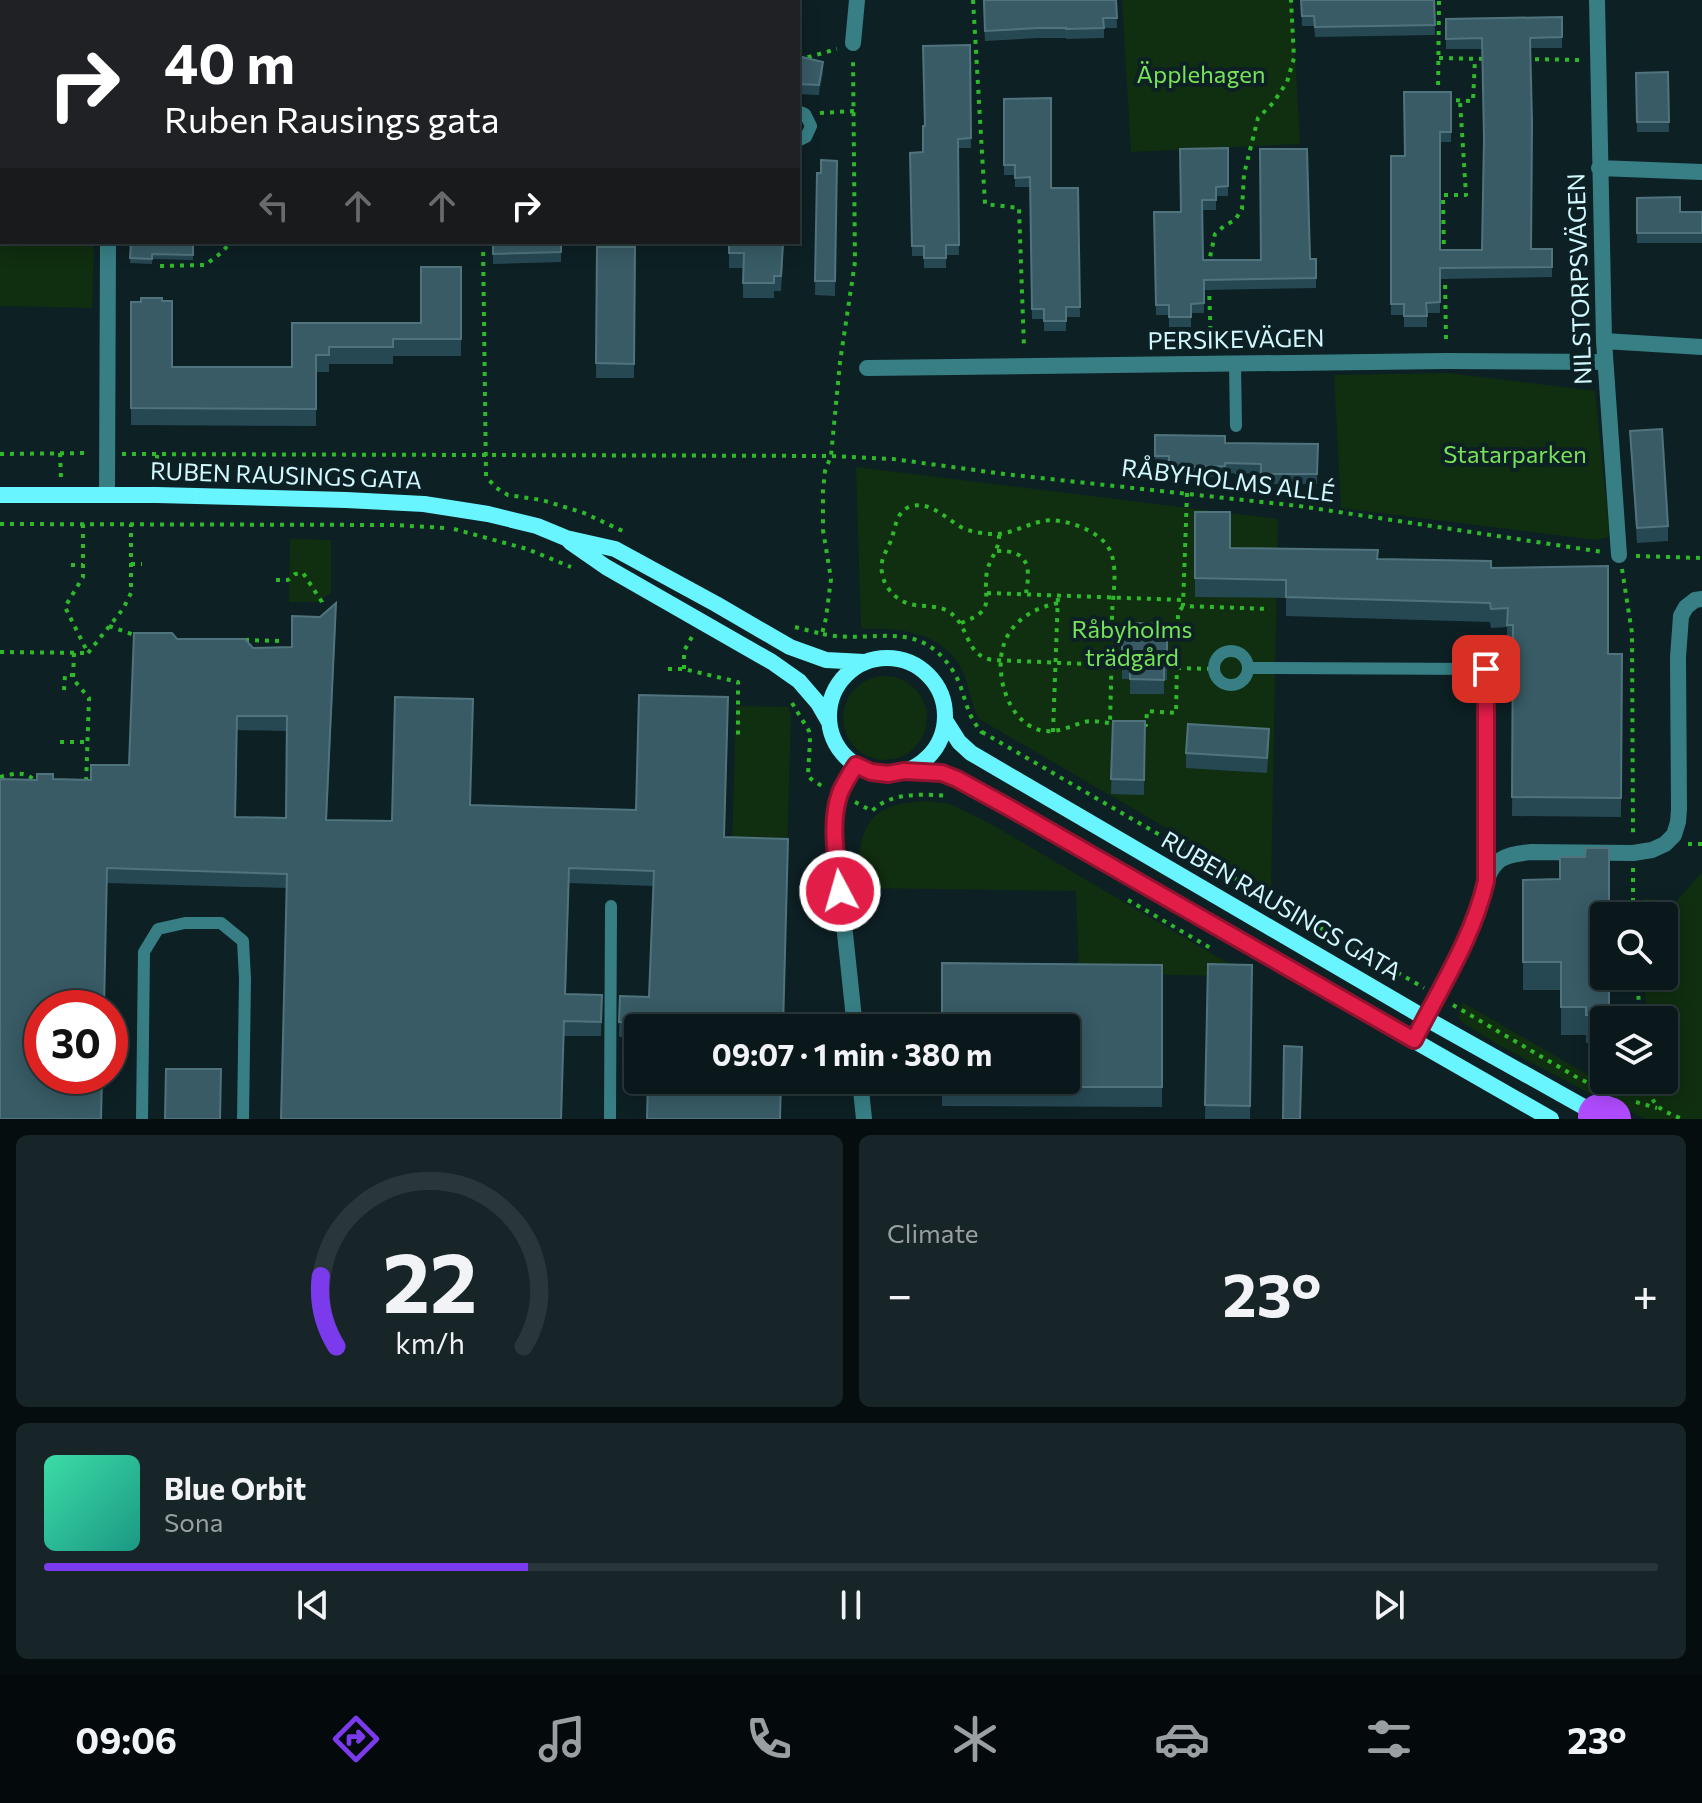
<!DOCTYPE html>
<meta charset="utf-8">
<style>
:root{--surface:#0a181b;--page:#182528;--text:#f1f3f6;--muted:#99a0a3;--line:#2a373a;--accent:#7c3aed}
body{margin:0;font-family:Commissioner,sans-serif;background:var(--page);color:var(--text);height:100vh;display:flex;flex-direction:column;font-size:30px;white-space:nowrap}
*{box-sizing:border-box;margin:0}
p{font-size:26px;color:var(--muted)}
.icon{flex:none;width:44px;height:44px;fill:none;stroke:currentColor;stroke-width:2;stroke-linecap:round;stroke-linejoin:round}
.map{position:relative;height:1119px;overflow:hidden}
.side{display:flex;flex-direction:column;gap:16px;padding:16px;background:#060d0f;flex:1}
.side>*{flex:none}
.top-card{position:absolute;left:0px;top:0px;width:800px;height:244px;box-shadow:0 4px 20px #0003,0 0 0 2px var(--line);background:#202124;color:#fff;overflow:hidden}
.tools{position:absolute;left:1590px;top:902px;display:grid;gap:16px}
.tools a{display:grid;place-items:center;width:88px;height:88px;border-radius:8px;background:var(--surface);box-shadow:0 4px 20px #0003,0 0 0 2px var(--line);font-size:40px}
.speed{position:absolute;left:24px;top:990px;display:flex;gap:16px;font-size:40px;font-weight:700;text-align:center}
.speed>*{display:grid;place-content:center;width:104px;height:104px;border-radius:50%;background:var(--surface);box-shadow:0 4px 20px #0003,0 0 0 2px var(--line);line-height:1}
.speed .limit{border:12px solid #d22;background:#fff;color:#111}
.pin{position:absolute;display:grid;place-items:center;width:68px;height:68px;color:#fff;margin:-34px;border-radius:16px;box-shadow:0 4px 12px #0006}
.me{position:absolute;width:88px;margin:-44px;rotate:354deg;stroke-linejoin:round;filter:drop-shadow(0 0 6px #0008)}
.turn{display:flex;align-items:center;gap:28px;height:168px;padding:0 32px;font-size:36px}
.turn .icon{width:104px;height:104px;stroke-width:2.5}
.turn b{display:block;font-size:56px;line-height:68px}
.lanes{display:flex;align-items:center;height:76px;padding:0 32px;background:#0003;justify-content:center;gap:40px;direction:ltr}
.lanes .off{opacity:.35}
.big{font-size:60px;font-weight:700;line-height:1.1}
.side .card{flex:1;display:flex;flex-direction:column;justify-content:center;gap:12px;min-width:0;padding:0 28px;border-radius:12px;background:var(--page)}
.side .dial{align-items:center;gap:0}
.dial svg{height:208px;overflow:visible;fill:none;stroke:var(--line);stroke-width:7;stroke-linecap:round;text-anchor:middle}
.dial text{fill:var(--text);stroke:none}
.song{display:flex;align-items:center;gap:24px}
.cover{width:96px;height:96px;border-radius:12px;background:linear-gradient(135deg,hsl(160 70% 55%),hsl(170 70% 35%))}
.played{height:8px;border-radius:4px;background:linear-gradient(90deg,var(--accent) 30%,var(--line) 30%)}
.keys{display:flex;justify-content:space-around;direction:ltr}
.heat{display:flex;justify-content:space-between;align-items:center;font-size:44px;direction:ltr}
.side .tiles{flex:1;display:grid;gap:16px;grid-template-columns:1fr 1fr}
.card:last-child{grid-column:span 2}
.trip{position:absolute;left:624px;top:1014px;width:456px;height:80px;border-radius:8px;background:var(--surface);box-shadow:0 4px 20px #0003,0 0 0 2px var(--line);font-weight:700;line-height:80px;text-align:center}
.tab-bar{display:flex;height:128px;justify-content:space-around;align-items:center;background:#040a0b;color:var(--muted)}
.tab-bar .icon{width:56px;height:56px}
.tab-bar .on{color:var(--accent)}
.tab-bar b{font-size:36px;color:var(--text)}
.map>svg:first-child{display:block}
.green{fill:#102e10}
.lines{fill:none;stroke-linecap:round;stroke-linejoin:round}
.path{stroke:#2eb92a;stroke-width:4;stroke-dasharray:4 6;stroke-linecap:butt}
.service{stroke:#377f85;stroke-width:12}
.minor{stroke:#377f85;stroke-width:16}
.secondary{stroke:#68f5ff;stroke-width:16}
.motorway{stroke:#b04cff;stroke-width:44}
.wall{fill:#264853;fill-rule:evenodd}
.shaded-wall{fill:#143038}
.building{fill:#385b65;stroke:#50747e;stroke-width:2;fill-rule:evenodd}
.route-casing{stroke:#92132f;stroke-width:20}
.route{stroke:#e11d48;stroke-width:14}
.labels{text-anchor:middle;stroke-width:8;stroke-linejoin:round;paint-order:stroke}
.park-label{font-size:24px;fill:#76e358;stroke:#0d2024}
.street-label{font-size:24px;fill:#d1f8ff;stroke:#0d2024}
</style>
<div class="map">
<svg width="1702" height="1119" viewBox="0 0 1702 1119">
<rect width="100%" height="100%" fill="#0d2024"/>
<!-- green -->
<path class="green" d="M1122 0H1292L1300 144 1131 152Z
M0 225H2V242H94L92 308 0 306Z
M1448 373 1595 391 1609 527 1608 537 1596 540 1341 508 1334 375Z
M856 467 1278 519 1271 889 979 719C971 704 970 688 963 672 945 632 899 627 861 629Z
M290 539 331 540V593L317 602H289Z
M843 718a42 42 0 1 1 84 0a42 42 0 1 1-84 0Z
M736 706 788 707 791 715 787 850 732 848Z
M928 801 950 804 989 823 1250 976 1079 974 1076 891 862 888C861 875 858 857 861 844 869 806 895 803 928 801Z
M1702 872V1119H1647L1602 1100 1497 1044 1463 1023 1458 1017 1462 1002 1590 1076H1604V1080H1664V1020H1648L1643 976H1664V916H1642L1643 898 1676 902Z"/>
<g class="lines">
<!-- path -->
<path class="path" d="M700 0 702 2
M973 0 985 204 1019 208 1024 348
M12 2 14 0
M96 2 97 0
M466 2 467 0
M0 11 2 9
M1439 58 1485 59
M1525 59 1581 60
M798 60 837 49
M1438 95 1439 0
M1446 100 1473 101 1475 59
M820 113 854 111
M483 242 486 476 495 487 508 495 542 500 584 513 627 533
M1444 254 1443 195H1466L1460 101
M160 266 205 265 221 253 231 242
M1208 266 1215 234 1224 226 1235 220 1242 209 1244 174 1258 118 1273 103 1287 82 1294 58 1291 0
M1445 275 1446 342
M1209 286 1211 346
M60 453 61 478
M0 454 90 453
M122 454 831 456 893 459 1004 474 1299 506 1603 552
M157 455V479
M1237 470 1238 499
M1187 493 1183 606 1270 609
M0 524 394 525 446 528
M83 524V577L65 607 88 653
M454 529 527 549 571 567
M997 551C1028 550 1031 566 1026 593
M1636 556 1702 558
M131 564H142
M71 565H83
M1622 569 1632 633 1633 836
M276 580H288L295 574 303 573 322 602V607
M987 593 1183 600
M1058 603C1015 612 993 641 1003 685 1007 701 1015 717 1030 726 1049 737 1065 728 1084 722 1092 720 1101 722 1109 723
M961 623C998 609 982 601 987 571 990 558 1000 549 999 534
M109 626 137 636
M795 627 822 634 826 618 831 579 823 530V490L825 471 831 456 840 362 855 262 853 59
M823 634C873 645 918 616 953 671 966 691 964 714 982 732L981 734
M245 640 280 641
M0 652 88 653
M74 653 73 679 89 698 86 785
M88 653 123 609 131 593V524
M1111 665 993 660C963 656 971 623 946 610 934 605 922 607 910 604 892 599 879 581 882 562 884 552 891 544 893 534 896 522 899 509 912 506 932 502 945 518 961 527 970 532 981 533 990 534 1012 535 1023 525 1043 521 1062 517 1098 530 1108 547 1119 564 1113 593 1112 613 1112 650 1111 686 1110 723H1118
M1177 668 1214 669
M668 669H684L738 682V738
M684 669V651L693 635
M64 690 65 675H73
M792 703 809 731 810 741 808 775 811 779 825 788
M1143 725H1146L1147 711 1176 713 1178 613 1183 606
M982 732 1424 988
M1053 732 1058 595
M60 742H87
M0 777C13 774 25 770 35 781
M855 802 872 811C890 792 924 794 948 796
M1688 844H1702
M1633 868V916
M1128 900 1214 950
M1636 976 1641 1020
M1453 1005 1578 1078 1595 1086
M1647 1080C1653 1108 1657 1108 1682 1119
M1636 1102 1657 1108"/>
<!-- service -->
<path class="service" d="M798 111 805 114 811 126 806 137 798 141
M1235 364 1236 426
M1214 668a17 17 0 1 1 34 0a17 17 0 1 1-34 0Z
M1249 668 1486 669V880
M142 1119 144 952 158 929 185 923H221L243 941 245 979 243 1119
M610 1119 611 906"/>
<!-- minor -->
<path class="minor" d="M1597 0 1604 341 1619 555
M125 2V0
M853 43 857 0
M1599 168 1702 172
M0 196H2
M1604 341 1702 347
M867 368 1447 361 1605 362
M107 495 108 242
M855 1028 834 829 840 794 856 765
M1414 1040C1437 994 1468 949 1482 899 1486 885 1487 870 1500 860 1508 854 1520 854 1530 852L1633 853 1652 850 1665 844 1674 835 1678 822 1679 809 1678 657 1681 616 1686 607 1695 600 1702 599
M860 1080 864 1119"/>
<!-- secondary -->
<path class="secondary" d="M0 495H157L346 500 424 504 488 514 537 526 566 538 615 549 716 604 790 647 826 660 864 662
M570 542 606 567 772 662 799 681 818 703 829 722
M829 716a58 58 0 1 1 116 0a58 58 0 1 1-116 0Z
M945 720 959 742 971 753 1425 1018 1600 1116
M904 771 942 773 957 779 1551 1119"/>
<!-- motorway -->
<path class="motorway" d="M1600 1116 1609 1119"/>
</g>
<!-- wall -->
<path class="wall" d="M983 0H1116L1117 28H1104V38L1066 39V38H1038L985 41Z
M1301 0H1434L1435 35 1315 37 1314 26H1302Z
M1562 17V48H1530L1531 249H1552V277L1440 279V313H1427V327H1404V315H1391V259L1404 156 1451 92V142H1440V250H1482L1484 144 1482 49H1446V19Z
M970 45 971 148H958L959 255H946V268H924V256H912L910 153 923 152 925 126Z
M798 56 823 72 819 95 798 94Z
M1668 72 1669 132H1637L1636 73Z
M0 96H2V155H0Z
M1004 99 1051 188H1078L1080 317H1066V331H1044V319H1032L1030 187H1015V175H1004Z
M1228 148V196H1216V210H1203V260L1316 259V288L1204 290V313H1191V327H1169V315H1156L1154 212H1180Z
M837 161 835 296 815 295 817 173H821Z
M1637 198 1680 212H1702V243H1637Z
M131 242H193V260L152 259V264L130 263Z
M493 242H561V262L493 264Z
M729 242H784L781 291H774V298H743V268H729Z
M597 247H635L634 378H596Z
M461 267V356H393V364H329V372H316V426L131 425V302L172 367H292V323H421Z
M1630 431 1668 526V541L1637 543Z
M1155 435 1225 443 1318 444 1317 484H1261V474L1225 473V476L1202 477 1169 476V466H1155Z
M1195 512 1230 548 1491 568 1608 654H1622L1621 817 1512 816 1513 644H1507V627L1491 628 1490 622 1286 616V598L1195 597Z
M336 618 327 820 392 821 471 805 724 837 783 1028H638V1037H619L620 996 649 997 653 886 569 883 566 994 602 995 601 1036H564L287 888 107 883 53 779 91 780 129 765 177 639 253 648 292 647ZM237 730 287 731 286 818 236 817Z
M1122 639H1164L1167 655V680H1164V694H1130V679H1122Z
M1113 721H1145L1144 795 1111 794Z
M1269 744 1267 773 1186 768V753Z
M1523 880 1609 976V1020H1604V1043H1586V1035H1561V990H1523Z
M1208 964 1252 965 1250 1119H1205Z
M1162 965V1107L942 1106V1080Z"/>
<!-- shaded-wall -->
<path class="shaded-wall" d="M823 62V72L819 95V85Z"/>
<!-- building -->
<path class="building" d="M29 0H66V2H29Z
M153 0H246L245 2H152Z
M294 0H314L313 2H292Z
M374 0H447L448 2H374Z
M525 0H692V2H525Z
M762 0H792L791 2H762Z
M984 0H1116L1117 18H1103L1104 28 1066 29V28H1038L985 31Z
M1301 0H1434L1435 25 1315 27 1314 16H1302Z
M1562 17V37L1530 38 1532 123 1531 249H1552V267L1440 268V302L1426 303 1427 316H1404V304H1391V156H1405L1404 92H1451V132H1440V250H1482L1484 138 1482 38 1446 39V19Z
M970 45 971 138 958 139 959 245H946V258H924V246H912L910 153 923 152V126H925L923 46Z
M798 56 823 62 819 85 798 84Z
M1668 72 1669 122H1637L1636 73Z
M0 96H2V136H0Z
M1051 98V188H1078L1080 307H1066V321H1044V309H1032L1030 177 1015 178V165H1004V99Z
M1228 148V186L1216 187V200H1202L1203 260H1261L1260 149H1307L1310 259H1316V278L1204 280V303L1191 304V317H1169V305H1156L1154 212H1181L1180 149Z
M821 160 837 161 835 281H815L817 173H821Z
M1680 197V212H1702V233H1637V198Z
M131 242H193V255L152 254V259L130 258Z
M493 242H561V252L493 254Z
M729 242H783L781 276H774V283H743L744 253H729Z
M597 247H635L634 364 596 363Z
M421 267H461V339H393V347H329V355H316V409L131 408V302H141V298H162V301H172V367H292V323H421Z
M1662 429 1668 526 1637 528 1630 431Z
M1155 435 1225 436V443L1318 444 1317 474H1261V464L1225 463V466L1202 467 1169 466V456H1155Z
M1195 512H1230V548L1378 550 1377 559 1491 561V568L1608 566V654H1622L1621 798 1512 797 1513 625H1507L1508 608 1491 609 1490 603 1286 597V580L1195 578Z
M336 603 326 820 392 821 395 697 473 699 470 805 636 810 639 695 728 697 724 837 788 839 783 1028H649V1023L619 1022 620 996 649 997 654 871 569 868 565 994 602 995 601 1022 564 1021 561 1119H281L287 874 107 868 104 1008H42V1076H102L101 1119H0V779L37 780V774H53V779L91 780V765H129L134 633H172L177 639H245L253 648 292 647V616L320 617ZM237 716H287L286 818 235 817Z
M1131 623 1165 624 1164 640H1167V665H1164V680L1130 679V664H1122V639H1130Z
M1113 721H1145L1144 780 1111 779Z
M1188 724 1269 729 1267 758 1186 753Z
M1586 848H1609V916H1604V976H1609V1015H1586V1007H1561V962H1523V880L1560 879V857H1585Z
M942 963 1162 965V1087H942V1080H1066V1028H942Z
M1208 964 1252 965 1250 1106 1205 1105Z
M1284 1046 1302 1047 1300 1119H1283Z
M166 1069H221L220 1119H165Z
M648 1080H781L780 1119H647Z"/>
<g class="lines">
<!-- route casing -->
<g class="route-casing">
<path id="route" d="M840 891C837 860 829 824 840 793 844 783 850 774 856 765L871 772 888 774 904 771 942 773 957 779 1008 807 1414 1040C1440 988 1473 938 1486 881V669"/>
</g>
<!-- route -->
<use href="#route" class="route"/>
</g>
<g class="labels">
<!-- park labels -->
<g class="park-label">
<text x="1201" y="83">Äpplehagen</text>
<text x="1515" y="463">Statarparken</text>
<text x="1132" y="638">Råbyholms<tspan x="1132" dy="28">trädgård</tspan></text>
</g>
<!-- street labels -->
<g class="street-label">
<text transform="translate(1580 279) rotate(-92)" y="8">NILSTORPSVÄGEN</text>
<text transform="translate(1236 340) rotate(-1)" y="8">PERSIKEVÄGEN</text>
<text transform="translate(286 476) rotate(2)" y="8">RUBEN RAUSINGS GATA</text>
<text transform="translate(1228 481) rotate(7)" y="8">RÅBYHOLMS ALLÉ</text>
<text transform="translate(1281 906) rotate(30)" y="8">RUBEN RAUSINGS GATA</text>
</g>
</g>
</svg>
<div class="tools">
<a><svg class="icon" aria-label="search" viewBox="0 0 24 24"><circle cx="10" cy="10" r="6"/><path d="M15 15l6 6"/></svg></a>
<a><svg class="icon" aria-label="layers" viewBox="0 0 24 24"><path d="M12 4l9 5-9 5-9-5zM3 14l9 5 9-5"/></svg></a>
</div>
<div class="speed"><div class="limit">30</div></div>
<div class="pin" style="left:1486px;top:669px;background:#d93025"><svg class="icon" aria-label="arrive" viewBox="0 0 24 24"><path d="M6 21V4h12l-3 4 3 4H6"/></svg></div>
<svg class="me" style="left:840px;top:891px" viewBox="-20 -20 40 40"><circle r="17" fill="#e11d48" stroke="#fff" stroke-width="3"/><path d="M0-11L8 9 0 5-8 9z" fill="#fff"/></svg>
<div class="trip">09:07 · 1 min · 380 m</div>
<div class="top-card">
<div class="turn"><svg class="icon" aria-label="right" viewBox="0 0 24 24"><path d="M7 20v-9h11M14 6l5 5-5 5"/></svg><div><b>40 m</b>Ruben Rausings gata</div></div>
<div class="lanes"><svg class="icon off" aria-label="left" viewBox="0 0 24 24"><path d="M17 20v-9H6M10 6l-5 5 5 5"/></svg><svg class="icon off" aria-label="ahead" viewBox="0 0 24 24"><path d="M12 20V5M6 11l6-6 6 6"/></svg><svg class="icon off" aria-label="ahead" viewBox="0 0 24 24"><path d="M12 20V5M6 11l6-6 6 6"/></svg><svg class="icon" aria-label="right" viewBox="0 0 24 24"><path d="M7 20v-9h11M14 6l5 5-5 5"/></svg></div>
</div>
</div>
<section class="side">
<div class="tiles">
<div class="card dial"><svg viewBox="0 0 100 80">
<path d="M14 69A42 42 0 1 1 86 69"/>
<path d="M14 69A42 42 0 0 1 8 42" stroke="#7c3aed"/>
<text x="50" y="56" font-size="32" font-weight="700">22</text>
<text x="50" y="72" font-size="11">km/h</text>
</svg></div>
<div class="card"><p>Climate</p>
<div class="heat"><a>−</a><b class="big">23°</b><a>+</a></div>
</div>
<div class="card">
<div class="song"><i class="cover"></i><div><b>Blue Orbit</b><p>Sona</p></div></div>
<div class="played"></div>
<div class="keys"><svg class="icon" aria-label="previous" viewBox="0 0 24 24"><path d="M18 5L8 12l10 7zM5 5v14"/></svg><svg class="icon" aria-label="pause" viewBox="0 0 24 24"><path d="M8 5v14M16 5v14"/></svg><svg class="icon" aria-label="next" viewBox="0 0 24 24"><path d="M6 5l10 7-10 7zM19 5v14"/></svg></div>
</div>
</div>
</section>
<nav class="tab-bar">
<b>09:06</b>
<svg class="icon on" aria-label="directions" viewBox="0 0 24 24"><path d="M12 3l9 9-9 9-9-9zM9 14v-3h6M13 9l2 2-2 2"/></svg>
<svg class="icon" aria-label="music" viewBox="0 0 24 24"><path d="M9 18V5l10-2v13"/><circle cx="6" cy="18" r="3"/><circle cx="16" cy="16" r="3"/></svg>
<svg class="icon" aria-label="phone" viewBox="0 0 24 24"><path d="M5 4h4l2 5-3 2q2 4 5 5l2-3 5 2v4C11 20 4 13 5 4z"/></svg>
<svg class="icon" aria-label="climate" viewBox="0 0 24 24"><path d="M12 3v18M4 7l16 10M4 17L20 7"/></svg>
<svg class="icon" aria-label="car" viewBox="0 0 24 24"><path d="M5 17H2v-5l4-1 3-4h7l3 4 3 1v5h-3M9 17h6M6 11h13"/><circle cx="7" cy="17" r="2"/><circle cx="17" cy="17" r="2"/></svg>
<svg class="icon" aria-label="filters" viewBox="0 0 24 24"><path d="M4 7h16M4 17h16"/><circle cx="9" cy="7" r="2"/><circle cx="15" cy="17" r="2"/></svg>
<b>23°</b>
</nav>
